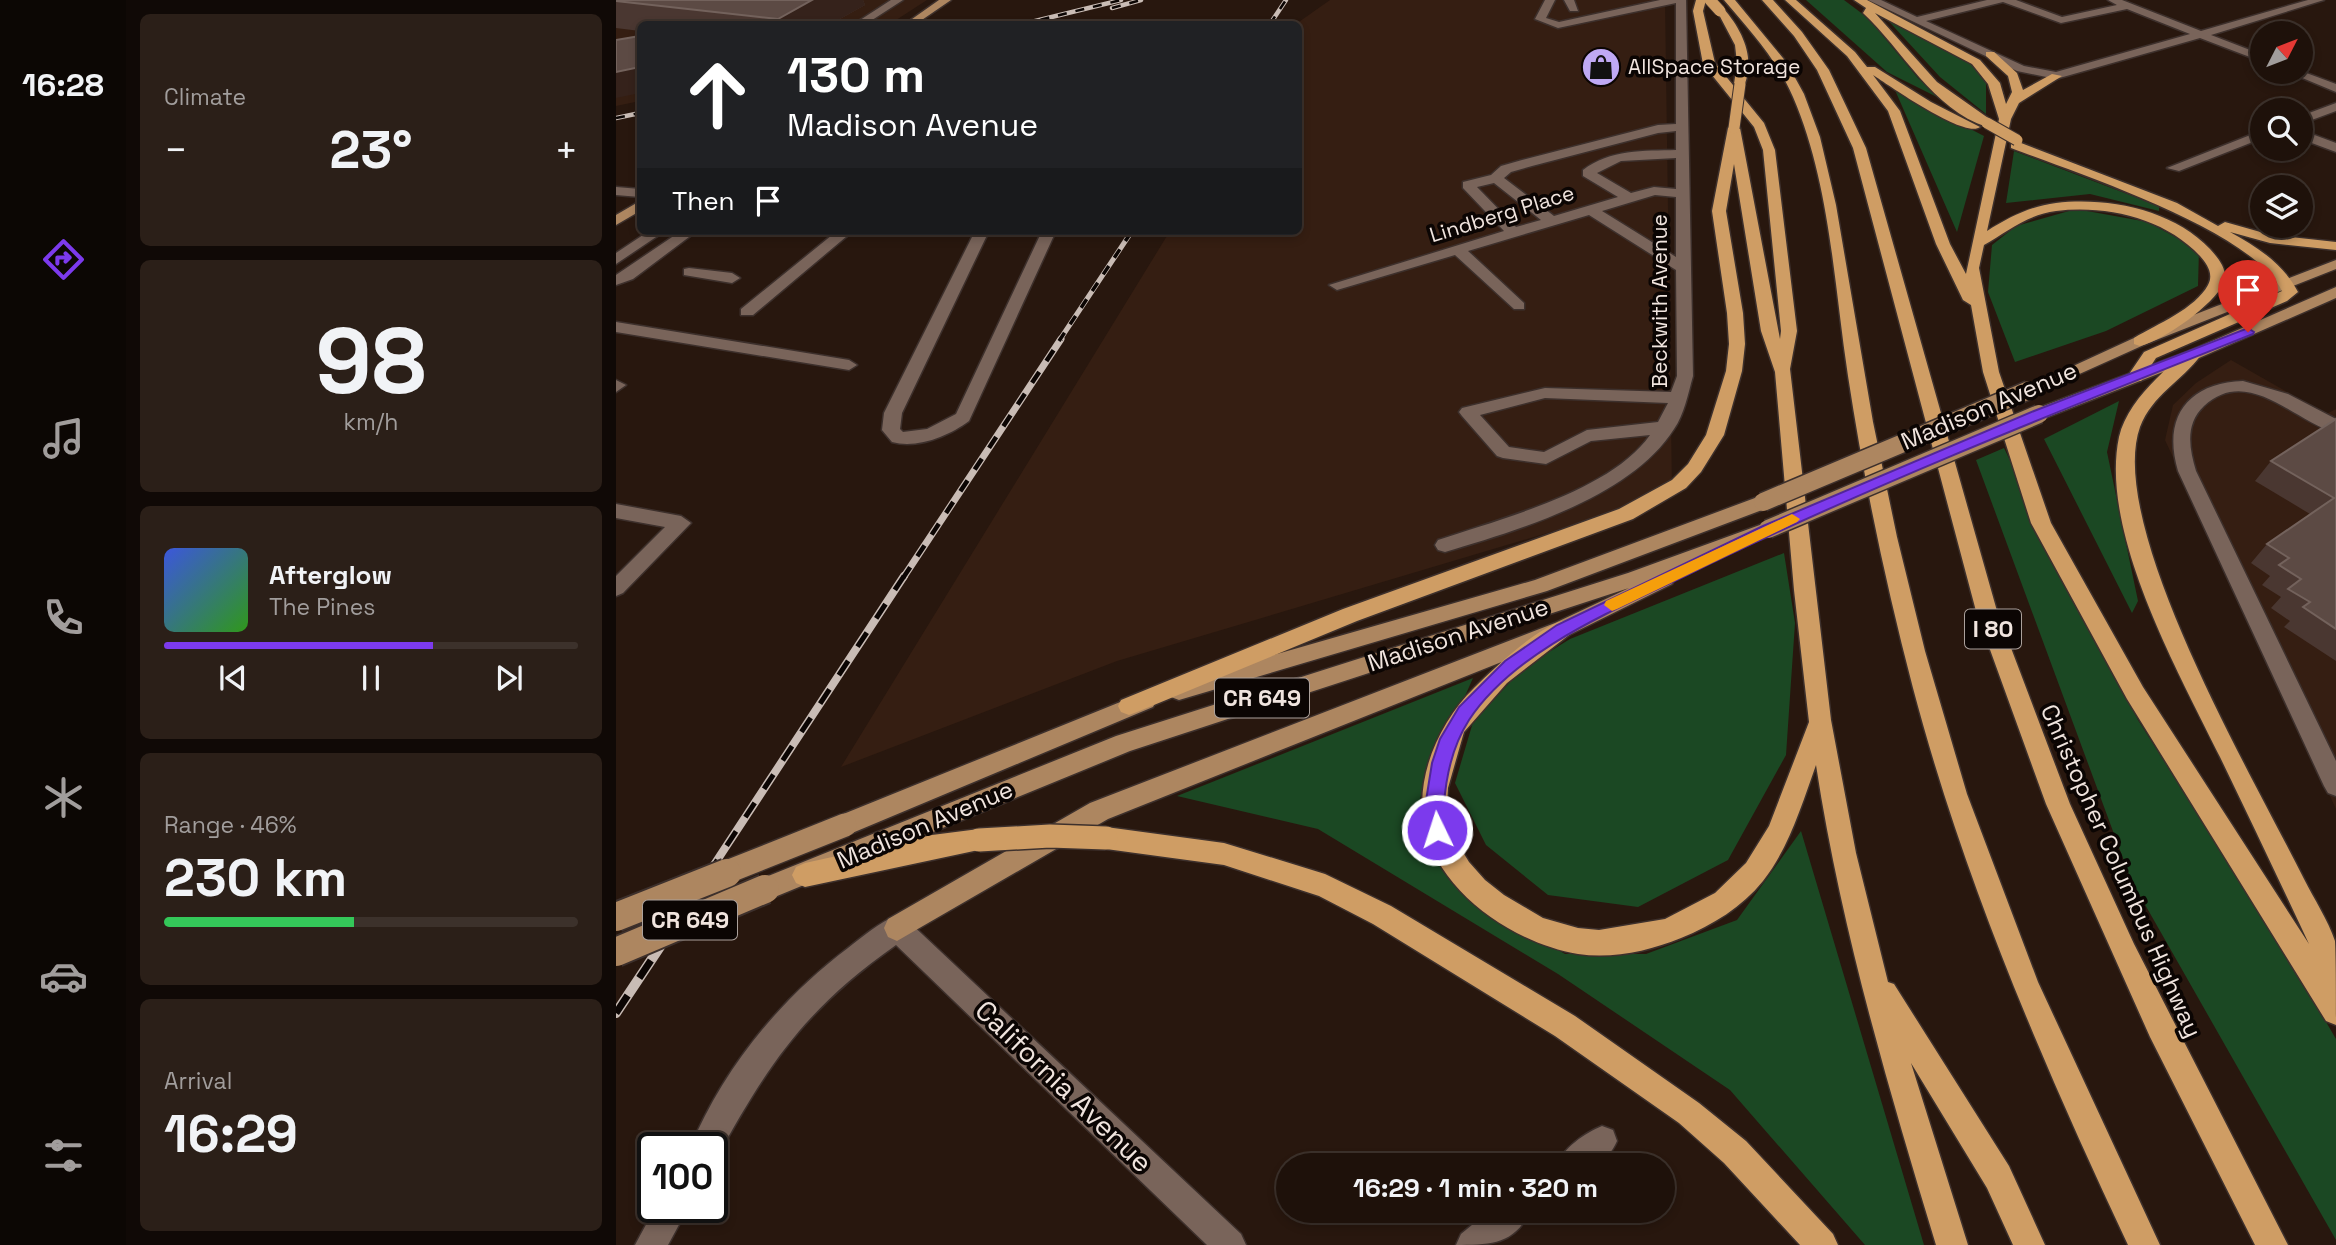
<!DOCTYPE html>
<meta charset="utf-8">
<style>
:root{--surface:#1e110a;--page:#2b1f18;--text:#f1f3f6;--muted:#a19d9c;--line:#3c312b;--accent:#7c3aed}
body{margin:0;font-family:"Space Grotesk",sans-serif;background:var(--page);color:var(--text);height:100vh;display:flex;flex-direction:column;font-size:26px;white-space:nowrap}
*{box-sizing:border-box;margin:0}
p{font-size:23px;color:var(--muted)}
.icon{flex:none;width:38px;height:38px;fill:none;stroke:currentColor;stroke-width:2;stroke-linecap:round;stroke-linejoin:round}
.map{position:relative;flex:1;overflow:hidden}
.drawer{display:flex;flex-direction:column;gap:14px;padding:14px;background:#100906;width:490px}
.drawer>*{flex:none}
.banner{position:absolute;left:21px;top:21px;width:665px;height:214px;border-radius:10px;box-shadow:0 4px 10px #0003,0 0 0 2px var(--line);background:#202124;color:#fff;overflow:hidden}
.needle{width:46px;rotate:48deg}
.controls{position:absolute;left:1634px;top:21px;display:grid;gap:14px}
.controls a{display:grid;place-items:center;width:63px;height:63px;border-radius:50%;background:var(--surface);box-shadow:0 4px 10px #0003,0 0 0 2px var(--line);font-size:35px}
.speed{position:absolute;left:21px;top:1132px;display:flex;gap:14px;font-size:35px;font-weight:700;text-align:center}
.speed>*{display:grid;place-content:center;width:91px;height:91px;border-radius:50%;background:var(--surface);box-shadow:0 4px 10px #0003,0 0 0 2px var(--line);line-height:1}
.speed .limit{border:4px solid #111;border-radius:10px;background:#fff;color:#111}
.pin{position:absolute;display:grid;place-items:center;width:60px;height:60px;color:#fff;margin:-72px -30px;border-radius:50% 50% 50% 0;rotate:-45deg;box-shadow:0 0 7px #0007}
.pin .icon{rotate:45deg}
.me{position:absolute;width:77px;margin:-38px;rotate:356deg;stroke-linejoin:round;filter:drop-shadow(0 0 5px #0008)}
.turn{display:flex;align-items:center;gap:24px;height:147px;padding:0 35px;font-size:32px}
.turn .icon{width:91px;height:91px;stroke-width:2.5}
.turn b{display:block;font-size:49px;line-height:60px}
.then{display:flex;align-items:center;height:66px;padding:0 35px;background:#0003;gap:14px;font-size:26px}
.big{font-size:52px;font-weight:800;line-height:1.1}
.drawer .tile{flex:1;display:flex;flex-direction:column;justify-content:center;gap:10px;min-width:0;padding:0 24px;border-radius:10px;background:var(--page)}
.drawer .dial{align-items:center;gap:0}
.dial b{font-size:91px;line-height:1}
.song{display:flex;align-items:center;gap:21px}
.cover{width:84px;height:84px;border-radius:10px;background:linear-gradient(135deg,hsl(230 70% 55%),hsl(110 70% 35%))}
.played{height:7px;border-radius:4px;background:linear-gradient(90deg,var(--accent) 65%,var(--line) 65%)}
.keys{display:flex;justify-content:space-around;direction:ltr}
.heat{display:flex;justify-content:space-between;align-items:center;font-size:38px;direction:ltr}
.charge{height:10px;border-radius:5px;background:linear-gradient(90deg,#34c759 46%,var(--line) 0)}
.trip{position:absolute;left:660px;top:1153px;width:399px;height:70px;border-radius:35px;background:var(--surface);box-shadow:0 4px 10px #0003,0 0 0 2px var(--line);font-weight:800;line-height:70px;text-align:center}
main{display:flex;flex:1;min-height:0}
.tabs{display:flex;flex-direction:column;width:126px;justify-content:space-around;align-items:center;background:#0c0704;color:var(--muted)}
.tabs .icon{width:49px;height:49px}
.tabs .selected{color:var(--accent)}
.tabs b{font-size:32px;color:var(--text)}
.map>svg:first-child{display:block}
.built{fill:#351e12}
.green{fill:#1b4823}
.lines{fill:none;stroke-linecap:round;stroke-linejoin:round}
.minor-casing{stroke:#3d302c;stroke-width:3}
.major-casing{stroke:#3d302c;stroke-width:3}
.highway-casing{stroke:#3d302c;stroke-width:3}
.minor{fill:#79645a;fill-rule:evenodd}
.major{fill:#ad8660;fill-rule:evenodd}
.highway{fill:#cf9d64;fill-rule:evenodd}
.rail-far4-casing{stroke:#c9bcb5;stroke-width:4.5}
.rail-far3-casing{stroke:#c9bcb5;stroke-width:5}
.rail-far2-casing{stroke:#c9bcb5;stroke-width:7}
.rail-far1-casing{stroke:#c9bcb5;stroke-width:8}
.rail-casing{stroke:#c9bcb5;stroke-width:10}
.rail-far4{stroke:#0b0503;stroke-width:2.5;stroke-dasharray:9;stroke-linecap:butt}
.rail-far3{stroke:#0b0503;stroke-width:3.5;stroke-dasharray:10;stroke-linecap:butt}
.rail-far2{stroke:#0b0503;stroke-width:4.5;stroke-dasharray:13;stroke-linecap:butt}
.rail-far1{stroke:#0b0503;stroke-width:5;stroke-dasharray:17;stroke-linecap:butt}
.rail{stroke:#0b0503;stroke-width:7;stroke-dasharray:21;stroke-linecap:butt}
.major-bridge-far2-casing{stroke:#3d302c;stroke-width:21;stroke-linecap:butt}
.major-bridge-far1-casing{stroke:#3d302c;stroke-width:26;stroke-linecap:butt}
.major-bridge-casing{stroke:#3d302c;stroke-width:32;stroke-linecap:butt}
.highway-bridge-far1-casing{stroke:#3d302c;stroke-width:13;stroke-linecap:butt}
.highway-bridge-casing{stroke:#3d302c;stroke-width:26;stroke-linecap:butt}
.major-bridge-far2{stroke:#ad8660;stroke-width:18}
.major-bridge-far1{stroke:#ad8660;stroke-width:23}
.major-bridge{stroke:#ad8660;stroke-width:28}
.highway-bridge-far1{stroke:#cf9d64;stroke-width:11}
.highway-bridge{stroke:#cf9d64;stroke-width:23}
.wall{fill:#4a3731}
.shaded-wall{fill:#35221b}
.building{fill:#5c4a44;stroke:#73625c;stroke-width:2}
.route{fill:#7c3aed;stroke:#51269a;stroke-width:2}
.slow{fill:#f59e0b}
.labels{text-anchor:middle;stroke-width:7;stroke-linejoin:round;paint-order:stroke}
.far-poi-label{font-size:21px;fill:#f0e4de;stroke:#0b0503;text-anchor:start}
.far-street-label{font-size:21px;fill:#f0e4de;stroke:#0b0503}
.shield{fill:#0b0503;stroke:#aba19c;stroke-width:2}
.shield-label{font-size:23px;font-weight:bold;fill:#f0e4de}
.street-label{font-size:24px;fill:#f0e4de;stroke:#0b0503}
.near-street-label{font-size:28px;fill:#f0e4de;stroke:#0b0503}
</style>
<main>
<nav class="tabs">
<b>16:28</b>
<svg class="icon selected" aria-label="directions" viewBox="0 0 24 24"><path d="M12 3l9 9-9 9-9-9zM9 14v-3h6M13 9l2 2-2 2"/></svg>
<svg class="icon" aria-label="music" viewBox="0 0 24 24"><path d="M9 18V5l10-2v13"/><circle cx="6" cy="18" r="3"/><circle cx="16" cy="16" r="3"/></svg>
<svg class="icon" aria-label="phone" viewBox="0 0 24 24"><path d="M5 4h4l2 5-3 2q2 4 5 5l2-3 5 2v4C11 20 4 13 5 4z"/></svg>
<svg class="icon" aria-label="climate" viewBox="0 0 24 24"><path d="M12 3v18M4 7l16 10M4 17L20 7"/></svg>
<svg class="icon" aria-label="car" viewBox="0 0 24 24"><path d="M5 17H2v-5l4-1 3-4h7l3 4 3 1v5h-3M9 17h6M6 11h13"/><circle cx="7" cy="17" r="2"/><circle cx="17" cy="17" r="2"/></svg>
<svg class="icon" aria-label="filters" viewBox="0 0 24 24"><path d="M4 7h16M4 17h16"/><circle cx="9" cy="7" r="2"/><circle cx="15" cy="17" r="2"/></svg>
</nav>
<section class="drawer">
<div class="tile"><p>Climate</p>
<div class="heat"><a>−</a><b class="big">23°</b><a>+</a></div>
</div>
<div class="tile dial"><b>98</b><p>km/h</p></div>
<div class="tile">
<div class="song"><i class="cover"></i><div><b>Afterglow</b><p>The Pines</p></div></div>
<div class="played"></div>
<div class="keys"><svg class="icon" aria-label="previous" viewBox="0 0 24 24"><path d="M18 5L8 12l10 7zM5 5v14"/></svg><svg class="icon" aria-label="pause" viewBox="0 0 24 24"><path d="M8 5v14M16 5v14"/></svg><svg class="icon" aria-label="next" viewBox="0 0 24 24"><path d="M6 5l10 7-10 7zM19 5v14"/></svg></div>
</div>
<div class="tile"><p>Range · 46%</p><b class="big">230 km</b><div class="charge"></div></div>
<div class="tile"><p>Arrival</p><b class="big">16:29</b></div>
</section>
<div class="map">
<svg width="1720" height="1245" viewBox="0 0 1720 1245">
<rect width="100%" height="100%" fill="#28170e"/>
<!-- built -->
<path class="built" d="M0 0H311L274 24H24V101L0 106Z
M714 0H1049L1056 490 985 517 501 661 225 767 554 231H682L680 24Z
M1615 360 1710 414 1720 409V809L1549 440 1557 405 1580 383Z"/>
<!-- green -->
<path class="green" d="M1190 0H1228L1252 18 1302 78 1331 102 1271 72Z
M1267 15 1354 60 1370 81V114L1324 77Z
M1279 90 1368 136 1341 232Z
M1398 151 1543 206V211L1474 194 1390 203Z
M1460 209 1532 222 1583 250 1582 286 1490 331 1399 362 1372 292 1376 245 1400 226Z
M1503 401 1491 452 1522 601 1516 613 1428 439Z
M1388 448 1522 720 1657 931 1720 1039V1240L1515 880 1360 460Z
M1168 553 1179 623 1170 755 1112 860 1022 907 932 895 870 845 839 783 857 722 907 668 954 639Z
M857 678 804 798 850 894 949 954H1030L1121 920 1185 831 1308 1245H1249L1114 1090 942 974 702 829 561 796Z"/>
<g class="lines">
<!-- minor casing -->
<g class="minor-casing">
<path id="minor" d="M275 0H287L250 24H238Z
M929 0H939L930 18 943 22 1044 0H1070L1077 376C1072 394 1068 415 1058 429 1015 497 903 530 829 552L822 550 819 545 822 540C884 519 995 491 1034 435L975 441 930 464 887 458 881 456 846 416 843 412 846 408 929 388 1055 392 1061 376 1060 270 973 215 852 251 908 303V309H898L839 255 721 290 713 285 888 231 847 188V182L875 175 885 166 906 160 1042 125 1060 124V3L942 28 919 19ZM1060 131V150C1028 151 994 149 967 170V176L1002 197 938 216 888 178 895 172 916 166 1042 133ZM1060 158V189L1038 187 1015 193 981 173 1005 161ZM878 183 925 220 900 227 861 187ZM1039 195 1060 197V257L986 211ZM929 398 1052 403 1042 422 971 430 928 452 893 447 864 415Z
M948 0H958L962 11H954Z
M1252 0H1265L1301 17 1371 0H1400L1446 17 1501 5 1492 0H1506L1585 31 1692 0H1708L1595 35 1647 55V62L1584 38 1440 79 1401 71ZM1387 2 1445 23 1511 9 1574 34 1440 72 1408 66 1310 21Z
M1685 71 1720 84V92L1672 72Z
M1720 103V111L1685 124V116Z
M1647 130V138L1563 171 1551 168Z
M1685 130 1720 143V152L1685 139Z
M0 187 24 189V197L0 195Z
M33 231H49L0 264V253Z
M65 231H81L17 279 0 285V275Z
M221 231H237L137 315H125V309Z
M359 231H373L286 413 284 429 287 432 311 429 340 414 426 231H440L353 421C333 436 301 449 276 442L266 430 268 413Z
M73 268 116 273 124 278 116 283 68 275V269Z
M0 322 233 360 241 365 233 370 0 332Z
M0 380 10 385 0 392Z
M1627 381 1672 394 1720 419V433C1677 421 1632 365 1588 406 1569 424 1573 448 1580 471L1720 761V796L1712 793 1708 786 1562 471C1546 417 1572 383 1627 381Z
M0 504 65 516 75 523 7 593 0 596V576L49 527 0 518Z
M281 915 290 919 625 1234 630 1245H591L280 945C190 1008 152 1064 100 1159L96 1160V1148H74C107 1069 164 999 232 948 247 936 263 923 281 915Z
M986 1126 997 1130 1001 1141C989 1169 966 1166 940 1166 947 1148 969 1133 986 1126Z
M39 1208H72L52 1245H19Z
M873 1211H914C899 1245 873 1245 840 1245L845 1234Z"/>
</g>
<!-- major casing -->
<g class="major-casing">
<path id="major" d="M323 0H335L300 24H289Z
M24 201V211L0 225V215Z
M1720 260V269L1530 344 1419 394H1407L1405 390 1518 338Z
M1720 287V298L1583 358 1429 418H1417L1414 414 1417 410 1571 352Z
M1147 495 1156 502 1154 507 931 591 563 700 555 697 552 691 555 685 563 682 919 580Z
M1152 522 1159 524 1162 529 1159 534 1054 573 1059 579 1056 584 953 635 492 819 281 941 272 937 268 928 272 919 474 803 939 623 1013 588 514 751 149 901 140 897 136 889 140 881 500 736 1012 573Z
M529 692 537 695 540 701 537 707 229 836 220 833 217 825 220 817Z"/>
</g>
<!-- highway casing -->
<g class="highway-casing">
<path id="highway" d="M1080 0H1090L1087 11 1099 63 1148 123 1159 150 1181 331 1174 369 1215 720 1240 853 1272 982 1278 984 1393 1166 1429 1245H1397L1371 1188 1295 1063 1352 1245H1320C1272 1087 1225 928 1200 765 1186 804 1173 848 1147 881 1126 907 1097 925 1065 938 1033 951 997 959 962 954 897 943 820 891 808 823 799 775 825 720 858 688 879 667 918 630 946 621L953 623 957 629 953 635 891 683 848 732 832 788 831 810 834 831 853 862 869 880 888 895 927 918 962 928 983 930 1049 919 1099 893 1130 863 1153 826 1193 722 1178 590 1159 372 1145 331 1118 164 1110 211 1127 313 1129 344 1126 371 1108 435 1085 472 1070 488 1017 519 741 621 521 712 513 715 505 712 502 706 505 700 727 609 1003 509 1056 480 1072 464 1090 435 1110 371 1113 344 1111 313 1096 211 1112 128 1118 124 1124 128 1164 339 1165 331 1147 150 1138 127 1087 64 1077 11Z
M1108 0H1119L1171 63 1188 94 1204 137 1220 205 1257 422 1281 537 1309 651 1351 794 1422 982 1544 1245H1512C1427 1064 1348 881 1297 688 1270 585 1248 481 1232 376 1218 284 1214 183 1177 97 1160 58 1134 31 1108 0Z
M1146 0H1157L1186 32 1213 70 1250 148 1381 611 1454 804 1518 944 1672 1245H1639L1534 1037 1430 804 1360 611 1237 148 1201 70 1178 36Z
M1169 0H1180L1239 52 1251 67H1259L1315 102 1364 127C1349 139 1274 86 1257 75L1284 111 1334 244 1350 274 1383 119 1372 84 1356 64 1259 13 1321 82 1375 120V126L1371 127C1317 110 1286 49 1247 13L1250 8 1238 0H1251L1364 60 1384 83 1390 104 1396 92 1392 76 1370 56V52H1378L1401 73 1407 90 1436 74 1446 76 1403 103 1395 119 1371 231C1393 217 1415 206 1440 203 1493 197 1557 210 1594 249 1603 259 1611 269 1609 282 1596 306 1550 339 1524 346L1518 344V338C1541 324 1579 309 1592 285 1598 274 1591 264 1584 256 1548 218 1491 205 1440 211 1413 214 1391 232 1368 245L1363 268 1383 372 1435 523 1527 687 1693 944C1664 882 1634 819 1604 757 1563 673 1483 532 1503 437 1508 415 1524 395 1540 379 1550 370 1563 353 1577 350L1585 355C1566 381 1536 395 1524 427 1489 526 1641 784 1688 879 1698 899 1712 920 1719 941 1720 958 1720 1004 1720 1025L1710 1021 1511 699 1415 523 1367 372 1355 305 1347 300 1320 244 1272 111 1231 56Z
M1100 9H1108C1126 30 1140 58 1128 86L1118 84 1121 63 1119 45Z
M1400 141 1561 203 1602 226 1609 222 1655 235 1720 242V250L1654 243 1614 232C1641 247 1667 263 1682 292L1671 301 1540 358 1525 381H1513L1511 377 1528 352 1666 291C1636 230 1460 173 1395 148V142Z
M490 827 608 843 709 874 775 906 959 1016 1083 1103 1130 1141 1217 1234 1222 1245H1184L1108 1163 1063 1123 939 1036 757 924 703 896 608 865 490 849 481 846 478 838 481 830Z
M363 829 372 832 375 840 372 848 189 887 180 883 176 875 180 867 189 863 316 835Z"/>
</g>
<!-- minor -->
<use href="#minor" class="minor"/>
<!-- major -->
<use href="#major" class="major"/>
<!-- highway -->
<use href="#highway" class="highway"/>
<!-- rail-far4 casing -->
<g class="rail-far4-casing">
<path id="rail-far4" d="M496 8 525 0
M407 24 505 0
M654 24 670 0
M0 118 24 113"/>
</g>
<!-- rail-far3 casing -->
<g class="rail-far3-casing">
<path id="rail-far3" d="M443 341 516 231"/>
</g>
<!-- rail-far2 casing -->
<g class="rail-far2-casing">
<path id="rail-far2" d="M287 578 445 339"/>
</g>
<!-- rail-far1 casing -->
<g class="rail-far1-casing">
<path id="rail-far1" d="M92 874 288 576"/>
</g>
<!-- rail casing -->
<g class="rail-casing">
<path id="rail" d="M0 1013 93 873"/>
</g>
<!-- rail-far4 -->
<use href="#rail-far4" class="rail-far4"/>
<!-- rail-far3 -->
<use href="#rail-far3" class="rail-far3"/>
<!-- rail-far2 -->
<use href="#rail-far2" class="rail-far2"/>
<!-- rail-far1 -->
<use href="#rail-far1" class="rail-far1"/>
<!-- rail -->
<use href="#rail" class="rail"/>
<!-- major-bridge-far2 casing -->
<g class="major-bridge-far2-casing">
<path id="major-bridge-far2" d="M1147 502 1413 390
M1152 529 1423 414"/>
</g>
<!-- major-bridge-far1 casing -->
<g class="major-bridge-far1-casing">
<path id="major-bridge-far1" d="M106 874 229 825"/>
</g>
<!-- major-bridge casing -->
<g class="major-bridge-casing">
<path id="major-bridge" d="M0 917 111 873
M0 952 149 889"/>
</g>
<!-- highway-bridge-far1 casing -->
<g class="highway-bridge-far1-casing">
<path id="highway-bridge-far1" d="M1094 0 1104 11
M1371 123 1401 140
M1118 128 1124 84"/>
</g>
<!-- highway-bridge casing -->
<g class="highway-bridge-casing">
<path id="highway-bridge" d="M363 840 434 836 490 838"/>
</g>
<!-- major-bridge-far2 -->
<use href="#major-bridge-far2" class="major-bridge-far2"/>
<!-- major-bridge-far1 -->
<use href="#major-bridge-far1" class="major-bridge-far1"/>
<!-- major-bridge -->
<use href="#major-bridge" class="major-bridge"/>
<!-- highway-bridge-far1 -->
<use href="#highway-bridge-far1" class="highway-bridge-far1"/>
<!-- highway-bridge -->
<use href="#highway-bridge" class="highway-bridge"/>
</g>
<!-- wall -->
<path class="wall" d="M0 0H247L249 5 215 24H24V31L0 28Z
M1720 419V661L1668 627 1674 621 1655 608 1665 597 1646 585 1654 576 1635 563 1651 544 1694 514 1639 481 1655 461Z"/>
<!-- shaded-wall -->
<path class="shaded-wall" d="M196 0H247L249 5 215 24H164L162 19Z
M24 67V93L0 98V72Z"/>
<!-- building -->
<path class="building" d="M0 0H196L162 19 0 1Z
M24 36V67L0 72V40Z
M1720 419V629L1687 607 1694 602 1672 589 1685 579 1663 565 1673 558 1651 544 1718 498 1655 461Z"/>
<!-- route -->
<path class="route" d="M1632 328 1638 332 1637 334C1446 410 1255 485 1071 575 999 610 899 650 853 720 837 745 830 775 828 805 827 816 833 826 828 836H815L809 807 816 763 824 739 843 707 889 661 941 625 1147 526 1418 411Z"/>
<!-- slow -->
<path class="slow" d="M1176 514 1184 519 1181 522 1001 609 996 611 988 605 990 601Z"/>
<!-- icons -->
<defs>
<g id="shop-disc" transform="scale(2.0125)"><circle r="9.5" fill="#bfa9f4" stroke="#0b0503"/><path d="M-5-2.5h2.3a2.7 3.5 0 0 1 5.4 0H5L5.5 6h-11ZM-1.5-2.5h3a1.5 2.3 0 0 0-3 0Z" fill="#111"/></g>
</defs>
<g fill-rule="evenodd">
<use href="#shop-disc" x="985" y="67"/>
</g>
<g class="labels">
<!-- far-poi labels -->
<g class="far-poi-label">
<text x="1012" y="74">AllSpace Storage</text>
</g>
<!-- far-street labels -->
<g class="far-street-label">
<text transform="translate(886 214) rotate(-17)" y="7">Lindberg Place</text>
<text transform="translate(1044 301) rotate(-90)" y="7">Beckwith Avenue</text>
</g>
<!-- shield labels -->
<g class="shield">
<rect x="1349" y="609.5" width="56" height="39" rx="5"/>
<rect x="599" y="678.5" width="94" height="39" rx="5"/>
<rect x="27" y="900.5" width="94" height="39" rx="5"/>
</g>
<g class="shield-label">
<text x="1377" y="637">I 80</text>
<text x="646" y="706">CR 649</text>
<text x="74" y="928">CR 649</text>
</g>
<!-- street labels -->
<g class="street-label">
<text transform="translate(1373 406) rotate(-23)" y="8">Madison Avenue</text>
<text transform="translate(842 635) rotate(-18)" y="8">Madison Avenue</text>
<text transform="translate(309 825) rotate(-23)" y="8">Madison Avenue</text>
<text transform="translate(1505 871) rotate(66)" y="8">Christopher Columbus Highway</text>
</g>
<!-- near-street labels -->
<g class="near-street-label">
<text transform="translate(448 1086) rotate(44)" y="10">California Avenue</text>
</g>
</g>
</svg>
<div class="controls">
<a><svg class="needle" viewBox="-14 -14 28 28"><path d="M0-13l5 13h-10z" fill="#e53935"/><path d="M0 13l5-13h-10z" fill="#a19d9c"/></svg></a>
<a><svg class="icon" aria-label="search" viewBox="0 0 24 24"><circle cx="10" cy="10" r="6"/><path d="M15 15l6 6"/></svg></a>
<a><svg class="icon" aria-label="layers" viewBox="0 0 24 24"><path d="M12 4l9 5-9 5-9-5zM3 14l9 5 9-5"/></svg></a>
</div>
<div class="speed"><div class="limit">100</div></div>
<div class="pin" style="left:1632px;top:332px;background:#d93025"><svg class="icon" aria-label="arrive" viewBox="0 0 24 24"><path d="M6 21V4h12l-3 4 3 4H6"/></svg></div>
<svg class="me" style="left:821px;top:830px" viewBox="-20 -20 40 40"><circle r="17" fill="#7c3aed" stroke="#fff" stroke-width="3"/><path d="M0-11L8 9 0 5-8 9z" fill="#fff"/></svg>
<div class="trip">16:29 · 1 min · 320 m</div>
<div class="banner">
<div class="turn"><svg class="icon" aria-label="ahead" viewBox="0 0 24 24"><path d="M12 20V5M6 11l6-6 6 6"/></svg><div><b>130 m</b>Madison Avenue</div></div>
<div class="then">Then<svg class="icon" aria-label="arrive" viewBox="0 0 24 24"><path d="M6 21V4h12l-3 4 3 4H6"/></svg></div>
</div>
</div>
</main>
